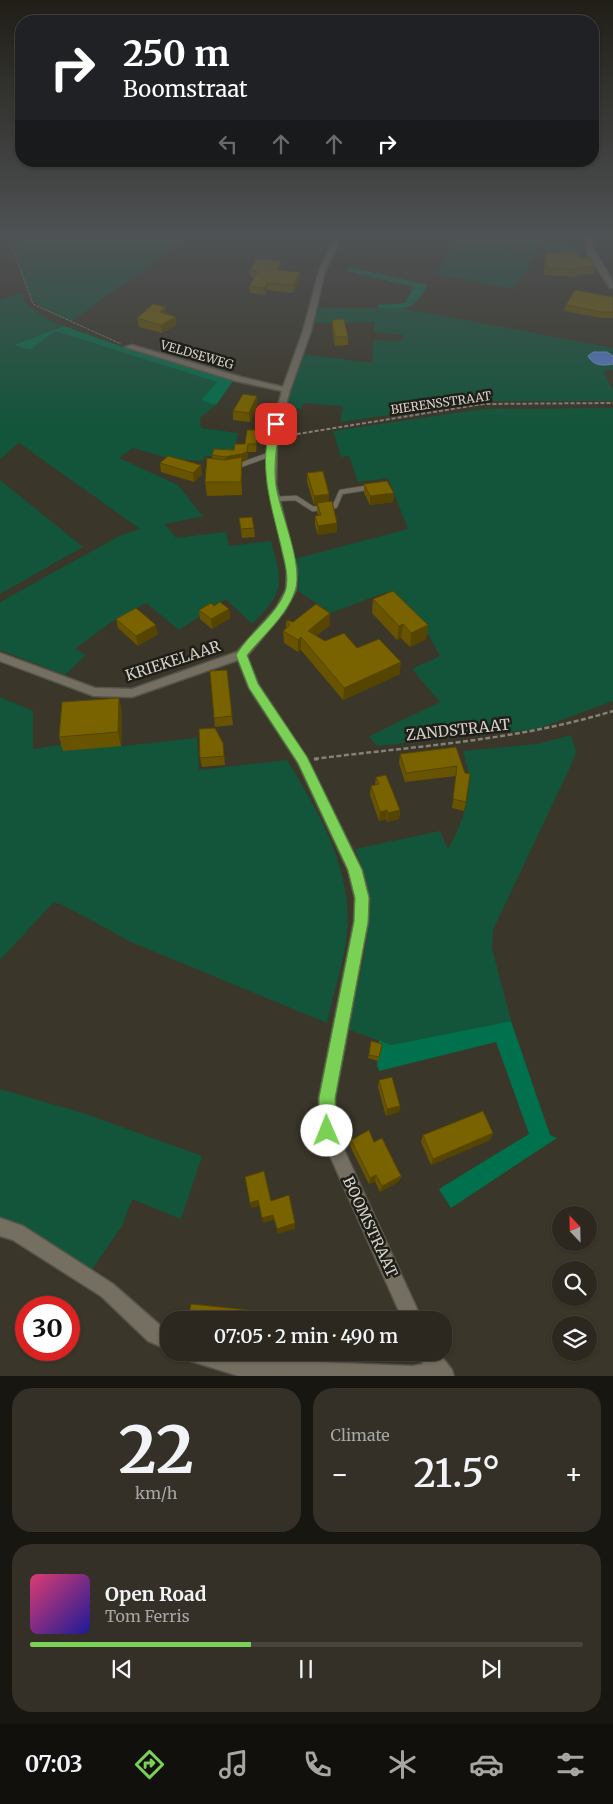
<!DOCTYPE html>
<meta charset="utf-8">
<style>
:root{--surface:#2c281f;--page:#343028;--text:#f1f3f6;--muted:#a6a6a4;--line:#48443d;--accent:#7bd156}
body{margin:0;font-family:Merriweather,serif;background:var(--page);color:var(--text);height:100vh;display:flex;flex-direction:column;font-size:19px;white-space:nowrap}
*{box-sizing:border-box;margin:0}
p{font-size:16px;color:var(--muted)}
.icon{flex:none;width:28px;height:28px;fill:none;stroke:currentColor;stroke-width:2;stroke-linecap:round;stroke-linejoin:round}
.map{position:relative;height:1376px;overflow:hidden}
.side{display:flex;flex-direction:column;gap:12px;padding:12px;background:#181611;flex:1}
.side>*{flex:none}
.top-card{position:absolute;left:15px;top:15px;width:584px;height:152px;border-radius:20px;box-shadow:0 1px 4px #0004,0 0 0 1px var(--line);background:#202124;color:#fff;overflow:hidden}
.needle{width:32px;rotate:338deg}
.controls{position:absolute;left:552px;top:1206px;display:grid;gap:10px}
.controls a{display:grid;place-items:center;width:45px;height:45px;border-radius:50%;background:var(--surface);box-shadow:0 1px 4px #0004,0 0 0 1px var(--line);font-size:25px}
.speed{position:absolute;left:15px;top:1296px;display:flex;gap:10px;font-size:25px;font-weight:700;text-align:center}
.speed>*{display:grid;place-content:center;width:65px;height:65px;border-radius:50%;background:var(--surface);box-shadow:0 1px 4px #0004,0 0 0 1px var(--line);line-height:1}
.speed .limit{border:8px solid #d22;background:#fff;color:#111}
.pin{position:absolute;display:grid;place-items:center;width:42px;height:42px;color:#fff;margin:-21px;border-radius:10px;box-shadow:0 2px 8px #0006}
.me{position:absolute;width:55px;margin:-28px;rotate:359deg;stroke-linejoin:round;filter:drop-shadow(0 0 4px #0008)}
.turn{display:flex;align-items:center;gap:18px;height:105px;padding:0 25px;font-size:22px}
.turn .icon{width:65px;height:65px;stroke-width:2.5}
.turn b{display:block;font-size:35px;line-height:42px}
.lanes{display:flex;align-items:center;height:48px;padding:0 25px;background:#0003;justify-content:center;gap:25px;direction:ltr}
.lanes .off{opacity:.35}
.big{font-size:38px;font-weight:600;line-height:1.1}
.side .card{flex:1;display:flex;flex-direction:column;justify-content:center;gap:8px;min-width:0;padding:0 18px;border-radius:20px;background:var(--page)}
.side .dial{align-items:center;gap:0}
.dial b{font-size:65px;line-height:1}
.song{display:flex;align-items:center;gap:15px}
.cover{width:60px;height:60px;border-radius:8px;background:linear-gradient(135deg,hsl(340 70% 55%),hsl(240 70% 35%))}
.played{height:5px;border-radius:2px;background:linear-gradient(90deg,var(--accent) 40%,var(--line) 40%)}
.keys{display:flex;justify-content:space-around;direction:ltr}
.heat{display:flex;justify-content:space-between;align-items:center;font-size:28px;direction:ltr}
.side .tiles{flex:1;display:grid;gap:12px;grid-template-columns:1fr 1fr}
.card:last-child{grid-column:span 2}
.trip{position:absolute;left:160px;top:1311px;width:292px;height:50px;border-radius:20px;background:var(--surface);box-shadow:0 1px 4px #0004,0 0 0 1px var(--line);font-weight:600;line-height:50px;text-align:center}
.menu{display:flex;height:80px;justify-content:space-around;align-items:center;background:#12100c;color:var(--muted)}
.menu .icon{width:35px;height:35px}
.menu .active{color:var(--accent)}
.menu b{font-size:22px;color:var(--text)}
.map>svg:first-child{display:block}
.green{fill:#12553b}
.forest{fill:#01704c}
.water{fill:#507ecc;stroke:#7897cb}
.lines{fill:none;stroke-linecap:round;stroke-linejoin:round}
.lane-casing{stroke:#575449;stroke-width:6}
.street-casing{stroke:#575449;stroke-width:3}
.secondary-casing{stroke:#575449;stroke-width:3}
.path-far3{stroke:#858177;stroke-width:1;stroke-dasharray:3 1;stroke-linecap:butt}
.path-far2{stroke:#858177;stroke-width:2;stroke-dasharray:4 2;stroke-linecap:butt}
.path-far1{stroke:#858177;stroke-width:2.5;stroke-dasharray:5 2.5;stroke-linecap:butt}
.path{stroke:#858177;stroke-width:3;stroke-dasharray:6 3;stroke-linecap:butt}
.lane{stroke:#746f61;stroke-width:4.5}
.street{fill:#746f61;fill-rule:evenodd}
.secondary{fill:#746f61;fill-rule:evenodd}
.wall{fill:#685400}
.shaded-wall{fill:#554500}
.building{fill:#796200;stroke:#554500}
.route{fill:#7bd156;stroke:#508838}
.labels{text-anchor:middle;stroke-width:5;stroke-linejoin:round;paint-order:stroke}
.far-street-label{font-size:12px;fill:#d4d1c9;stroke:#201e18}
.street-label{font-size:15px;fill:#d4d1c9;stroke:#201e18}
</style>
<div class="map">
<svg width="613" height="1377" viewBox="0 0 613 1377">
<rect width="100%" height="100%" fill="#3a3629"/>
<!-- green -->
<path class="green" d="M18 237H191L164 254 71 322C58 316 40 309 31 297 23 287 13 248 18 237Z
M435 237 546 239V241L584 245 586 255 537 248 526 273H523L514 289 435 274 447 256 451 240Z
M21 293C26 310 48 320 64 326L15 345 30 350 55 331 218 382 201 400 216 405 200 418 201 428 238 433 235 450 228 457 205 456 203 461 171 459 133 448 119 458 178 485 201 514 205 516 165 524 176 538 226 532 229 546 271 541C283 584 285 592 252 624L226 599 179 630 146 603 110 623 75 649 86 655 65 675 0 650V602L121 535 140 529 19 443 0 459V300Z
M313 308H402L613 348V356C606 352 595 350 588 356 595 365 602 366 613 364V370L603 371 613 390V401H484L340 422 343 406 304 403 301 409 283 408 302 354 372 363 373 340 401 341 404 335 374 332 375 322 311 323Z
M613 408V701L537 729 377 746 369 736 440 702 412 669 440 656 430 637 386 592 331 613 298 591 299 578 294 559 408 529 388 478 358 482 349 456 341 457 333 431 483 409Z
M0 480 83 547 0 594Z
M0 697 33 711V749L120 736 122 746 197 738 199 770 287 760C319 812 353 870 347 933 344 963 333 994 327 1023L131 942 61 904 53 903 0 960Z
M571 735 576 751 573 761 493 930 492 948 511 1021 391 1045 347 1029C361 967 383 910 355 849L440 831 448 849C460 829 470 801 469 778 468 769 465 760 463 751L537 744Z
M0 1089 83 1113 202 1156 181 1219 132 1199 122 1226 88 1275 0 1220Z"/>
<!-- forest -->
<path class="forest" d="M350 267 428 285C411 313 408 308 378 308V305L405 303 414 287 347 271Z
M64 326 131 350 233 381 216 405 201 400 217 382 55 331 30 350 14 345Z
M511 1021 550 1135 557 1138 451 1208 439 1189 529 1134 496 1042 379 1071 377 1066 379 1040 391 1045Z"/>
<!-- water -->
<path class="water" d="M593 352H607L613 356V364C603 366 593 366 588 356Z"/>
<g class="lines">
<!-- lane casing -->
<g class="lane-casing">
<path id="lane" d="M235 467 271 454
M275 499 296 498 313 509 335 506 341 492 372 487"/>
</g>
<!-- street casing -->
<g class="street-casing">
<path id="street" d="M335 237H341L325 271 311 331 290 390 277 438 276 485 297 570 296 590 284 612 247 656 258 684 307 758 362 870 369 898 368 922 335 1098V1130L422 1320H403L319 1131V1098L354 922 355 898 348 870 298 763 249 688 238 660 132 697 94 696 0 661V653L95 688 132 689 237 652 276 608 286 590 287 570 268 485 269 438 282 391 236 381 125 347 132 345 241 377 283 387 303 331 319 271Z
M0 1218 23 1226 113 1284 162 1327 169 1331V1350L148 1341 101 1296 13 1240 0 1236Z
M182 1352H225L249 1359 413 1366 423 1364 419 1352H438L452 1370 454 1377H242L191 1361 184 1359Z"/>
</g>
<!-- secondary casing -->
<g class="secondary-casing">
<path id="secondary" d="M584 237H590C593 258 613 272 613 288H610L589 256Z"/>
</g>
<!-- path-far3 -->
<path class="path-far3" d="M17 237 12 246 33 304 121 344"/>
<!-- path-far2 -->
<path class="path-far2" d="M285 436 483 404 613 403"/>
<!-- path-far1 -->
<path class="path-far1" d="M314 759C415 746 515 741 613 711"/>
<!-- path -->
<path class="path" d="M314 759H318"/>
<!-- lane -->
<use href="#lane" class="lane"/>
<!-- street -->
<use href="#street" class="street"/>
<!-- secondary -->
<use href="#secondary" class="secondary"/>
</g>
<!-- wall -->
<path class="wall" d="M513 237H526L523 245 512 243Z
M532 237H565L564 240Z
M546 252 580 257 595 267 594 274 577 275V277L544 275V259Z
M281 261V268L280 270 300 279 293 293 267 290 265 295 250 293 249 286 254 277H251L250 270Z
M613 297V318H601L564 311 566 305Z
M167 314 176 325 162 333 139 327 137 318Z
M332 320 348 337V345L335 346 332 328Z
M257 405 250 422 233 420V411Z
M258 438 256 452H248L247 460 242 462V495L207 496 205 482 212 458V455L234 450 245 444Z
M160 463 202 474 194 482 161 472Z
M307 473 329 494V502L337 532 318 535 315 525V516L318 515 317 513V504L314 505 307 482Z
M364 484 394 493 393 502 370 505 364 493Z
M239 518 254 528 255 537 242 538Z
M373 599 428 625 426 639 410 647 401 638 397 640 372 613Z
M214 606 229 609 230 618 212 629 200 619 199 610Z
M330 613V625L316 636 325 641 357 648 400 674 343 700 301 650 298 652 284 643 283 631 286 628V620L293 622Z
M116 619 158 634 138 646 118 628Z
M227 670 233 725 215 727 210 671Z
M122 711 121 746 63 751 59 737Z
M223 743 225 765 202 767 200 758Z
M456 747 466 802 464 811 452 808 456 776 405 782 399 763 400 754Z
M376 777 400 810 399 819 387 822 386 819 379 821 370 795 371 786 375 785Z
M371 1041 382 1044 378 1061 368 1058Z
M379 1080 400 1106 399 1112 386 1116 378 1087Z
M493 1133 490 1140 431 1165 421 1142 423 1135Z
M351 1140 374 1142 401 1176 399 1181 380 1192 375 1181 369 1184 350 1146Z"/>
<!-- shaded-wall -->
<path class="shaded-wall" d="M281 261V268L276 277V270Z
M300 272V279L293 293V285Z
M267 283V290L265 295 264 288Z
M166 307 167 316 160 312Z
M176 317V325L162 333 161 325Z
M257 396V405L250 422 249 413Z
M258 430V438L256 452V444Z
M248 444V452L247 460 242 462V495L241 482 226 465 225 457Z
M201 465 202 474 194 482 193 473Z
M394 493 393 502 370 505V496Z
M329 494V503L314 505V496Z
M337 523V532L318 535V526Z
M229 609 230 618 212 629 211 619Z
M330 613V625L308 643V631Z
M403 624 401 638 397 640 399 626Z
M156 625 158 634 138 646 136 636Z
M428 625 426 639 410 647 411 633Z
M301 637V650L298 652V640Z
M401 662 400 674 343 700 344 688Z
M119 698 122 711 121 746 118 732Z
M387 810 386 819 379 821 380 812Z
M400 810 399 819 387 822 388 813Z
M400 1106 399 1112 386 1116 387 1109Z
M493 1133 490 1140 431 1165 433 1159Z
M376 1175 375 1181 369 1184 370 1178Z
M401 1176 399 1181 380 1192 382 1186Z
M258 1200 259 1206 251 1208 250 1203Z
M273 1215 274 1220 263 1223 262 1218Z
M295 1223V1229L277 1234V1229Z
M249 1310 250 1314 249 1320H248Z"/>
<!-- building -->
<path class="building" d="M546 252H577L580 257H589L595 267H578V269L545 268Z
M257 259 281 261 276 270 300 272 293 285 267 283 264 288 249 286 258 271 250 270Z
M575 290 613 297V312H602L566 305Z
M153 304 166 307 160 312 176 317 161 325 137 318Z
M344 319 348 337H335L332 320Z
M243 394 257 396 249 413 233 411Z
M247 430H258L256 444H248L247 452 241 454 225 457 212 455 214 449 234 450 235 444H245Z
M168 456 201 465 193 473 160 463Z
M242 457 241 482H205L207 458 225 460Z
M323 471 329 494 314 496 307 473Z
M387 481 394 493 370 496 364 484Z
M332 501 337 523 318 526 315 516 321 515 317 503Z
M252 517 254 528 241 529 239 518Z
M393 591 428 625 411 633 403 624 399 626 373 599Z
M220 602 229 609 211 619 199 610 211 603 214 606Z
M316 604 330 613 308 631 325 641 344 633 357 648 379 639 401 662 344 688 301 637 298 640 283 631 290 625 286 620 293 622Z
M136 608 156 625 136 636 116 619Z
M227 670 232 716 214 718 210 671Z
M119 698 118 732 59 737 62 702Z
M215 728 223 743 224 756 200 758 199 729Z
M456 747 465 773 470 774 466 802 453 799 457 766 406 773 400 754Z
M386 775 400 810 388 813 387 810 380 812 371 786 379 784 376 777Z
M371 1041 382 1044 379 1057 369 1055Z
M392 1077 400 1106 387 1109 379 1080Z
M483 1111 493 1133 433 1159 423 1135Z
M369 1130 374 1142 382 1138 401 1176 382 1186 376 1175 370 1178 351 1140Z
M264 1171 271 1201 289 1195 295 1223 277 1229 273 1215 262 1218 258 1200 250 1203 245 1177Z
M191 1304 249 1310 248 1320H188Z"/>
<!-- sky -->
<linearGradient id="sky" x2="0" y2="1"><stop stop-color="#201e17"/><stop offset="0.55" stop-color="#4f5254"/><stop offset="1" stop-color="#4f5254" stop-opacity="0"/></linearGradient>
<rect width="613" height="429" fill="url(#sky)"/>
<!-- route -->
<path class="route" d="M273 422 280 424C277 444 273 465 276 486 280 513 304 565 295 591 287 615 263 636 247 655L258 684 307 757 362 870 369 898 368 922 335 1098 336 1131 333 1137 327 1140 322 1137 319 1131V1098L354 922 355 898 348 870 298 763 249 688 236 655C250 632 275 617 285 592 290 578 284 560 281 546 272 508 256 461 273 422Z"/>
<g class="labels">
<!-- far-street labels -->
<g class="far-street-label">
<text transform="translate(197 355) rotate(16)" y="4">VELDSEWEG</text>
<text transform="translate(441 403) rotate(-8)" y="4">BIERENSSTRAAT</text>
</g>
<!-- street labels -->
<g class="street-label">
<text transform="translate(173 661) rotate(-18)" y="5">KRIEKELAAR</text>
<text transform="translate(458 730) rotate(-6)" y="5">ZANDSTRAAT</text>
<text transform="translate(370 1227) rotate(65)" y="5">BOOMSTRAAT</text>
</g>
</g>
</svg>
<div class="controls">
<a><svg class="needle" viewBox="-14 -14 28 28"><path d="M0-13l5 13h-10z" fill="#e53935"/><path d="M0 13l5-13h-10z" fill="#a6a6a4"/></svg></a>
<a><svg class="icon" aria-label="search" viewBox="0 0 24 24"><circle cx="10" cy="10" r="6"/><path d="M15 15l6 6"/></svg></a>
<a><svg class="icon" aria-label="layers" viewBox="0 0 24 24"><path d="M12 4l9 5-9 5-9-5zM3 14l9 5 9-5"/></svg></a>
</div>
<div class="speed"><div class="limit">30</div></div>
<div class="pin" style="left:276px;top:424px;background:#d93025"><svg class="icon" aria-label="arrive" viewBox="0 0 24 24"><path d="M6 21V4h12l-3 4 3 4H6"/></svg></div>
<svg class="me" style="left:327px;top:1131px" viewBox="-20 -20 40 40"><circle r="19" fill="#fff"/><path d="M0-13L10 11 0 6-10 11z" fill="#7bd156"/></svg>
<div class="trip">07:05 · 2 min · 490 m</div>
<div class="top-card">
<div class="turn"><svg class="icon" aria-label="right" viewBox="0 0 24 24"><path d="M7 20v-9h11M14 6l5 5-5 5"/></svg><div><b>250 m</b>Boomstraat</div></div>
<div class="lanes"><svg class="icon off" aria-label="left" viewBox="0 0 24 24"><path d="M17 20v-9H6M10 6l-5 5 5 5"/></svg><svg class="icon off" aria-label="ahead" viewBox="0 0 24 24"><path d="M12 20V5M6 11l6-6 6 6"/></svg><svg class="icon off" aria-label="ahead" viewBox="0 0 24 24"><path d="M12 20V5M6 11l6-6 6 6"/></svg><svg class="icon" aria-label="right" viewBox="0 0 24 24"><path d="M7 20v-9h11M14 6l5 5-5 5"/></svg></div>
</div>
</div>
<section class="side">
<div class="tiles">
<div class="card dial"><b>22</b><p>km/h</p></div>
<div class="card"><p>Climate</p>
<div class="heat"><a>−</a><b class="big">21.5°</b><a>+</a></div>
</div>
<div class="card">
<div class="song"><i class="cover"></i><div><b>Open Road</b><p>Tom Ferris</p></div></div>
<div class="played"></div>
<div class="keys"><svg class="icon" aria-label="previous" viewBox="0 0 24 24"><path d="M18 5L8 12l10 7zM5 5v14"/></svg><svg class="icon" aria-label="pause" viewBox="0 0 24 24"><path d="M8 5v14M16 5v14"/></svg><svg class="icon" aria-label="next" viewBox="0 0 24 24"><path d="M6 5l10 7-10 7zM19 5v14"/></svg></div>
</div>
</div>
</section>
<nav class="menu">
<b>07:03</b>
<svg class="icon active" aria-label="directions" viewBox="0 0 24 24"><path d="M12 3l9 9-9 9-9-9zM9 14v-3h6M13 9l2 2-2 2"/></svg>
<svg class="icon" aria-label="music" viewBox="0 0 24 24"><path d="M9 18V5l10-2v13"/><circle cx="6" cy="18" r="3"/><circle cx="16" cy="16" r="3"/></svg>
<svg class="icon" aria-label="phone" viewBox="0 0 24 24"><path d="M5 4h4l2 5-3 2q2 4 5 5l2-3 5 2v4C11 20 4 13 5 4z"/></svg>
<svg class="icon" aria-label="climate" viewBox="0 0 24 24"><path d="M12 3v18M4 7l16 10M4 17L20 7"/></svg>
<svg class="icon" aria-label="car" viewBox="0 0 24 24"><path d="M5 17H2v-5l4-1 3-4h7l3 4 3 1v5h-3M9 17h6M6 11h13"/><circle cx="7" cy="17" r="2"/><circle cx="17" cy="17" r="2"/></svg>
<svg class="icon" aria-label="filters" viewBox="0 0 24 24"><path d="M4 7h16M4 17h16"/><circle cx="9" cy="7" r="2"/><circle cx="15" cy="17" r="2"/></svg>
</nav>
